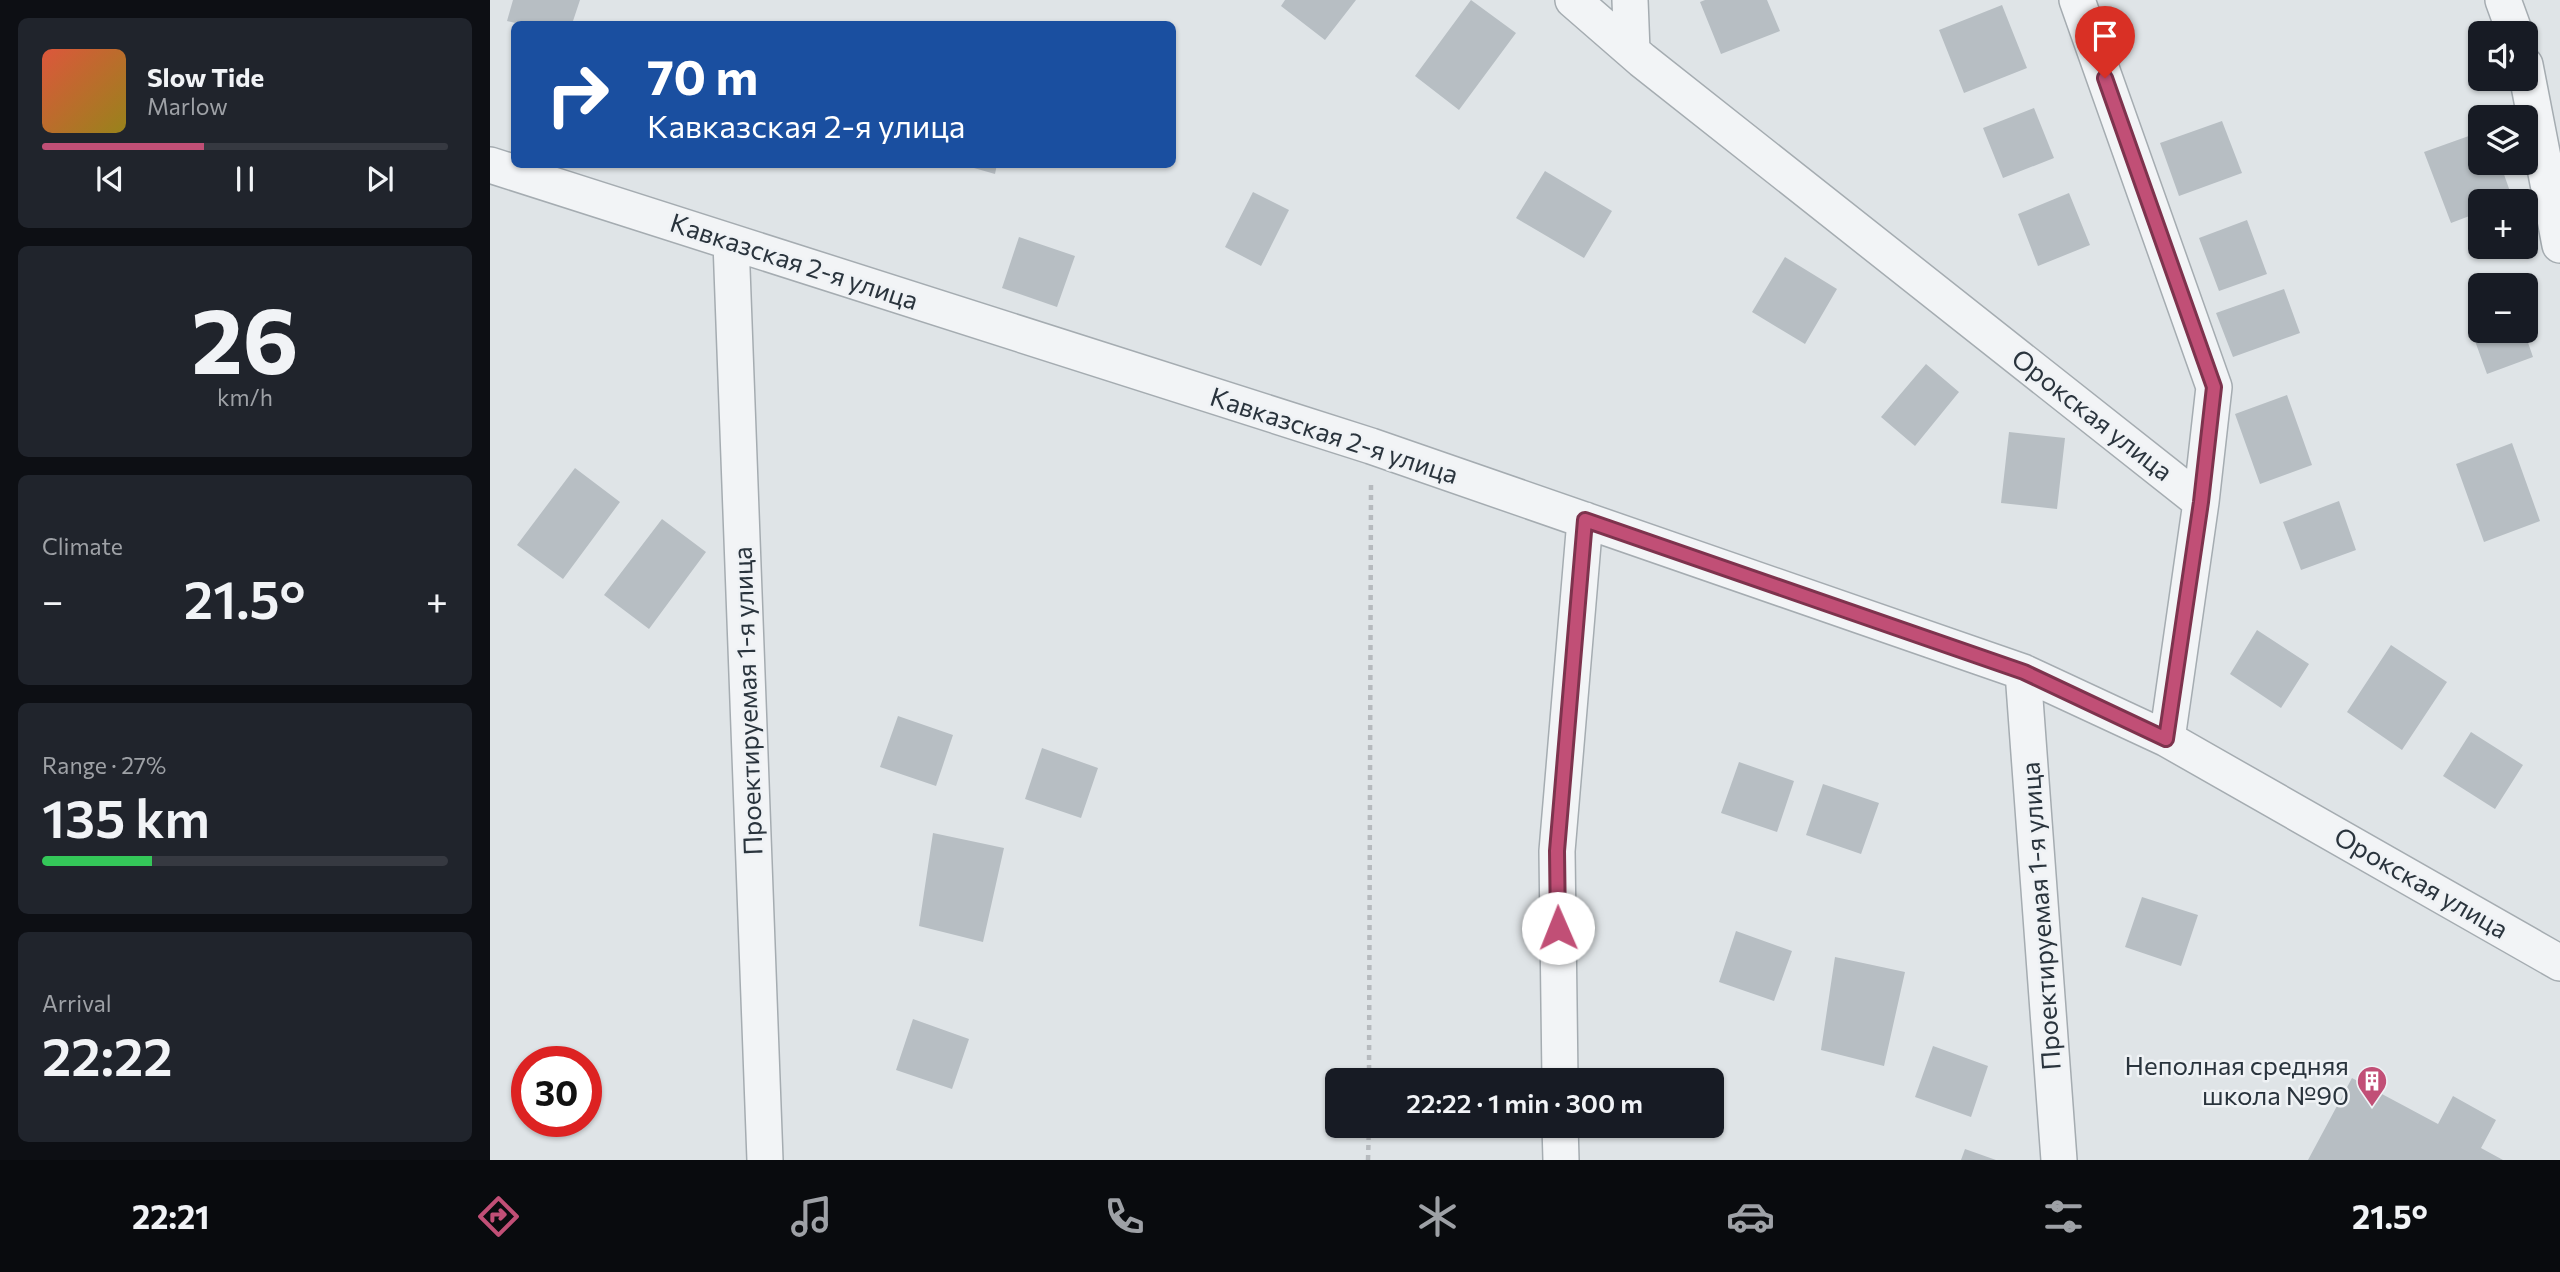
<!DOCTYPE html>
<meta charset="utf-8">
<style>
:root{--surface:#171b24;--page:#20242c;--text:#f1f3f6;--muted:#9ea1a6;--line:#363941;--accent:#c14f76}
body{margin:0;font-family:Commissioner,sans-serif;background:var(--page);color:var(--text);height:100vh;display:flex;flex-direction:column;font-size:26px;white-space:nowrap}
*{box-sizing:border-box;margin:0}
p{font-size:23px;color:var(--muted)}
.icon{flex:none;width:38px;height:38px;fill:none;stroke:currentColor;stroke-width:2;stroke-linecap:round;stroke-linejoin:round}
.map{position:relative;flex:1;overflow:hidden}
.sheet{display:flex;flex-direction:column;gap:18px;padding:18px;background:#0d0f14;width:490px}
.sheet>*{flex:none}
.hud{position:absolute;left:21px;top:21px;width:665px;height:147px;border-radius:10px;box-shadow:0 2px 5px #0004;background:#1a4fa0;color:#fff;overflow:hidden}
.buttons{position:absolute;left:1978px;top:21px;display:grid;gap:14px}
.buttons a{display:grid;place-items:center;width:70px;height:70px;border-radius:10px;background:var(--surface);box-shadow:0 2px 5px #0004;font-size:35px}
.speed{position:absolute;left:21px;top:1046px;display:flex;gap:14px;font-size:35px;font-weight:700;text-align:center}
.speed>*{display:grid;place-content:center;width:91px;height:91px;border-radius:50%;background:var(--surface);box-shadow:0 2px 5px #0004;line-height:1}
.speed .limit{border:10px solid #d22;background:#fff;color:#111}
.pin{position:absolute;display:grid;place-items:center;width:60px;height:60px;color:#fff;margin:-72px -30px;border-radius:50% 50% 50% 0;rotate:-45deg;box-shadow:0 0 7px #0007}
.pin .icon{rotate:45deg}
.me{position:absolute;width:77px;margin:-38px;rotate:359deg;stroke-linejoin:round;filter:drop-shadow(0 0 5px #0008)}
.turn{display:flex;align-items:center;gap:24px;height:147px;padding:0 21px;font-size:32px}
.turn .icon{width:91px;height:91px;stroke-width:2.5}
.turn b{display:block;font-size:49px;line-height:60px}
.big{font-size:52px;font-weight:600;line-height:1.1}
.sheet .widget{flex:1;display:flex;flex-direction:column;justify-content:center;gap:10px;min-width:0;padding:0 24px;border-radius:10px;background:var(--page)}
.sheet .dial{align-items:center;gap:0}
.dial b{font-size:91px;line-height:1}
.song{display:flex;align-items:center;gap:21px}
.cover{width:84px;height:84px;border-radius:10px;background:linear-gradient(135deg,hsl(10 70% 55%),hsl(50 70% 35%))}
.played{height:7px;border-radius:4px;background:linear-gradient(90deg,var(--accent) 40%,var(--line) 40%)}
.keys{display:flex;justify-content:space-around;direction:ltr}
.heat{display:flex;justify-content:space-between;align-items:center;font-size:38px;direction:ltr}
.charge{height:10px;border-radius:5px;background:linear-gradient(90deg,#34c759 27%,var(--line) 0)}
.trip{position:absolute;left:835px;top:1068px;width:399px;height:70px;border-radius:10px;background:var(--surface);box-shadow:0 2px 5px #0004;font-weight:600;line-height:70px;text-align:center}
.tabs{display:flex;height:112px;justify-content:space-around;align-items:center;background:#090b0e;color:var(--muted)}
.tabs .icon{width:49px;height:49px}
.tabs .on{color:var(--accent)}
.tabs b{font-size:32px;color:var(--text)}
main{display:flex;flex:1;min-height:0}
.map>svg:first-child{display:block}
.building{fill:#b7bec3}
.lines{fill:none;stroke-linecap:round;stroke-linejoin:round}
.minor-casing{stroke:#a5acb1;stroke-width:38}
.path{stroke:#b6babe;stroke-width:4.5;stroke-dasharray:5 5;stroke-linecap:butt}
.minor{stroke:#f2f4f6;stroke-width:35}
.route-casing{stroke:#7d334d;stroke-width:18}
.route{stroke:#c14f76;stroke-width:12}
.labels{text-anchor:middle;stroke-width:5;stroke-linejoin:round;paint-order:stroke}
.street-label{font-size:26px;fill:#2a343d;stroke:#eff2f5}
.poi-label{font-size:26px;fill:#2a343d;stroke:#eff2f5;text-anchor:end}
</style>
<main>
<section class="sheet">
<div class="widget">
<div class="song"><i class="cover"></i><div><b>Slow Tide</b><p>Marlow</p></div></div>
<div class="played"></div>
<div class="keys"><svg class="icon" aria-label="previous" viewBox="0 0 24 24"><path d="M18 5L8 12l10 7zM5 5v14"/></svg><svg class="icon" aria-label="pause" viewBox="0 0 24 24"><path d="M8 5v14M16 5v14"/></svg><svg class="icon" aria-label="next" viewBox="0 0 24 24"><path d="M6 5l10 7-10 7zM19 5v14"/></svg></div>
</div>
<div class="widget dial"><b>26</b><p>km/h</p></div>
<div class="widget"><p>Climate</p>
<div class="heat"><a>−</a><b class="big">21.5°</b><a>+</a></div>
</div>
<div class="widget"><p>Range · 27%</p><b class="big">135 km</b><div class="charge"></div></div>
<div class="widget"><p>Arrival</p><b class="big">22:22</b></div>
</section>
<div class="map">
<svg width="2070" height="1160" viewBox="0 0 2070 1160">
<rect width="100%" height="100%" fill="#dfe4e7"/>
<!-- building -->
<path class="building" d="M23 0H90L82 24H30L17 21Z
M795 0H866L835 40 791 6Z
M981 0 1026 33 969 110 925 76Z
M1215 0H1277L1290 31 1231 54 1210 2Z
M1512 5 1537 68 1474 93 1449 30Z
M1544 108 1564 158 1513 178 1493 128Z
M1732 121 1752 173 1689 196 1670 143Z
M1990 132V163H2010L2023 200 1990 201V212L1961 223 1934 152Z
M470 164H507L505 174Z
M1055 171 1122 211 1094 258 1026 218Z
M763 192 799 210 771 266 735 247Z
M1579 193 1600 245 1548 266 1528 214Z
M1757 220 1777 274 1729 291 1709 238Z
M529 237 585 256 567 307 512 288Z
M1295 257 1347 289 1315 344 1262 312Z
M1794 289 1810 333 1743 357 1726 313Z
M1990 327V331H2034L2043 357 1997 374 1981 330Z
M1436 364 1469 392 1425 446 1391 417Z
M1797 395 1822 465 1770 484 1745 414Z
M1519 432 1575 438 1567 509 1511 503Z
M2022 443 2050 521 1994 542 1966 464Z
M85 468 130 502 73 579 27 545Z
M1849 501 1866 550 1811 570 1793 522Z
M172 519 216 552 159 629 114 595Z
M1767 630 1819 664 1791 708 1740 674Z
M1901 645 1957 682 1912 750 1857 712Z
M408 716 463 735 446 786 390 767Z
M1981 732 2033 765 2005 809 1953 776Z
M552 748 608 768 591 818 535 799Z
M1249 762 1304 781 1287 832 1231 813Z
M1333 784 1389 803 1371 854 1316 835Z
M443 833 514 848 493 942 429 926Z
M1652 897 1708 915 1691 966 1635 947Z
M1246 931 1302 951 1284 1001 1229 982Z
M1345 957 1415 972 1394 1066 1331 1050Z
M423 1019 479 1039 462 1089 406 1070Z
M1443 1046 1498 1066 1481 1117 1425 1097Z
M1862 1078 1948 1124 1963 1096 2006 1120 1991 1148 2013 1160H1818Z
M1475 1149 1506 1160H1471Z"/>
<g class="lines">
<!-- minor casing -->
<g class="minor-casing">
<path id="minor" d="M1083 0 1152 60 1711 502 1677 739
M1140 0 1142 51
M1587 0 1724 387 1711 502
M2013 0 2025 33
M2035 65 2070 245
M0 165 881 446 1533 672 1677 739 2070 963
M241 242 275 1160
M1533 672 1569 1160
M1070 1080 1067 851 1095 520
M1070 1125 1071 1160"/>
</g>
<!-- path -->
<path class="path" d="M879 1080 881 485
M878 1160 879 1125"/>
<!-- minor -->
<use href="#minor" class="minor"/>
</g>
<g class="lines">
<!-- route casing -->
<g class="route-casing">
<path id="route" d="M1068 928 1067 851 1095 520 1534 672 1676 739 1711 502 1724 387 1615 78"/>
</g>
<!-- route -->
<use href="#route" class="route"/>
</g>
<!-- icons -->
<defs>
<g id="building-pin" transform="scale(1.575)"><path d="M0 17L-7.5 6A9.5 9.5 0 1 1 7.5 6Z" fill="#c14f76" stroke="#eff2f5"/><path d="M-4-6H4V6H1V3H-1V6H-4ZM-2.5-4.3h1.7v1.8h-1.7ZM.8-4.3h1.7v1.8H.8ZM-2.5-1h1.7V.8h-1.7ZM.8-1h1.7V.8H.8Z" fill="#fff"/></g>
</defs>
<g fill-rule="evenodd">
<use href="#building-pin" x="1882" y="1081"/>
</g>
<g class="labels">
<!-- street labels -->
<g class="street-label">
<text transform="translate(304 262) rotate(18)" y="9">Кавказская 2-я улица</text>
<text transform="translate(1602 415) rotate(38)" y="9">Орокская улица</text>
<text transform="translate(844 436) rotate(18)" y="9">Кавказская 2-я улица</text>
<text transform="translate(258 701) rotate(-92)" y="9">Проектируемая 1-я улица</text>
<text transform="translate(1931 883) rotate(30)" y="9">Орокская улица</text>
<text transform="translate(1551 916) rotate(-94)" y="9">Проектируемая 1-я улица</text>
</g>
<!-- poi labels -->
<g class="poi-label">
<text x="1859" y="1075">Неполная средняя<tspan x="1859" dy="30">школа №90</tspan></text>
</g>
</g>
</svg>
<div class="buttons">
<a><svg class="icon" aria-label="sound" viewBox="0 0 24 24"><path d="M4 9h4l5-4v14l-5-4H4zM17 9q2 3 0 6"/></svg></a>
<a><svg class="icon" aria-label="layers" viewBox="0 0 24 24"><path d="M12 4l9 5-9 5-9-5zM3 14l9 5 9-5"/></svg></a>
<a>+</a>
<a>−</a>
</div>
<div class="speed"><div class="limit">30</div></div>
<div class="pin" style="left:1615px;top:78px;background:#d93025"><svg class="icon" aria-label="arrive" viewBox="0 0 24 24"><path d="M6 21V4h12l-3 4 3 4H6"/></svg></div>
<svg class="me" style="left:1068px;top:928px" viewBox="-20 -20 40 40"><circle r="19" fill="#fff"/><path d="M0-13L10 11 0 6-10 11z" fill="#c14f76"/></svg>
<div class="trip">22:22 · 1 min · 300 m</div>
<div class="hud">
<div class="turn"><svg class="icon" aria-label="right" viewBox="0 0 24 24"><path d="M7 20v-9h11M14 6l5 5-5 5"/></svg><div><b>70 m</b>Кавказская 2-я улица</div></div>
</div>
</div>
</main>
<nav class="tabs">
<b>22:21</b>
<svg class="icon on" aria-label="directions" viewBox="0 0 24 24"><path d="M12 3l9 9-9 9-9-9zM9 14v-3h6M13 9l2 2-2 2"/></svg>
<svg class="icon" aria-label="music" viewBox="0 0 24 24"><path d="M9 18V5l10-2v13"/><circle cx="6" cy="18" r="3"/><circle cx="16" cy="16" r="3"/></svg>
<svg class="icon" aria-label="phone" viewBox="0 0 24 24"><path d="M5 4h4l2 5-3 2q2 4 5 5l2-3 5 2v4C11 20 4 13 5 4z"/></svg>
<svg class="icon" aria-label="climate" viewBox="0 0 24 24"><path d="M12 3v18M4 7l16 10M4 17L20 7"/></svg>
<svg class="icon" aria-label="car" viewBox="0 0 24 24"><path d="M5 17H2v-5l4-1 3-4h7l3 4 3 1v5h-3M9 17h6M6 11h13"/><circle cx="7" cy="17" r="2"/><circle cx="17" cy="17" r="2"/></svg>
<svg class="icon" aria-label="filters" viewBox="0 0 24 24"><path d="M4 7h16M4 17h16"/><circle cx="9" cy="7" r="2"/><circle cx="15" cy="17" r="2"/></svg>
<b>21.5°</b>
</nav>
